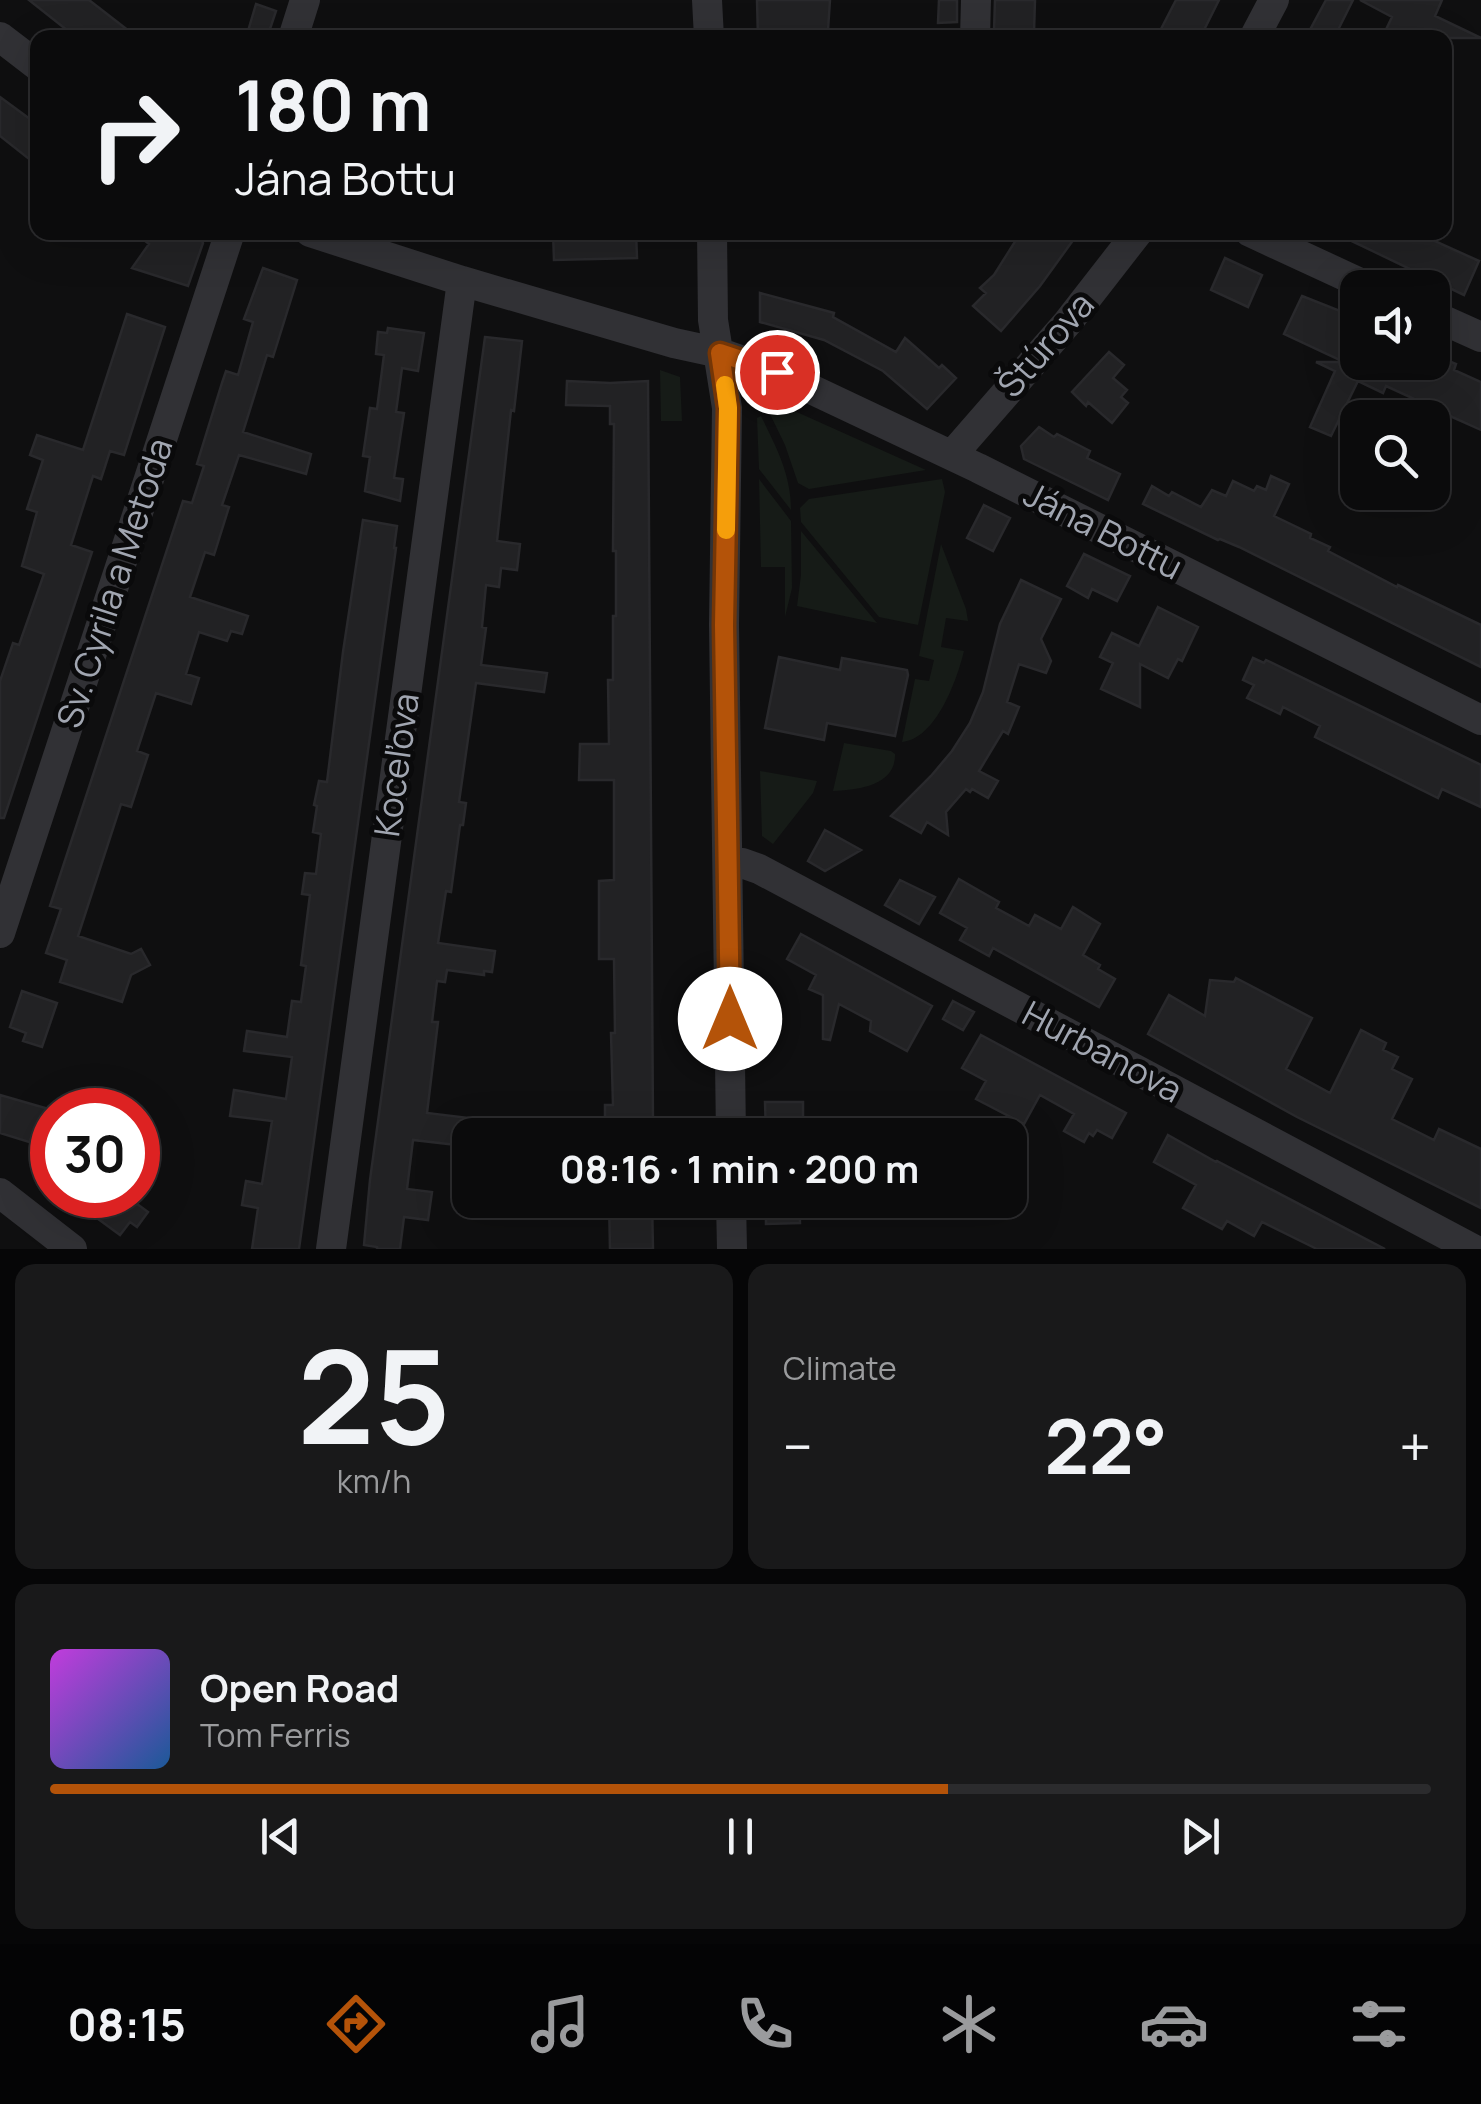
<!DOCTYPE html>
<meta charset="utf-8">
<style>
:root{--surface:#0b0b0c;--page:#19191a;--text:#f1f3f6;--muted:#9a9b9d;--line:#2b2b2d;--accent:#b45309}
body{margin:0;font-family:Manrope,sans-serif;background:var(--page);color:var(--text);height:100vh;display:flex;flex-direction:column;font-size:38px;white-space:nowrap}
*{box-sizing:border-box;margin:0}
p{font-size:32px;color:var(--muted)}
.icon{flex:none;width:55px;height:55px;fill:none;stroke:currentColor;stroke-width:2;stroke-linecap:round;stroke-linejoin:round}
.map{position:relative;height:1249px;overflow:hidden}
.details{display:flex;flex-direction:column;gap:15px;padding:15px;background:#060607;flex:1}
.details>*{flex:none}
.banner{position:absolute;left:30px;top:30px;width:1422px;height:210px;border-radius:20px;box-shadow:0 10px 40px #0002,0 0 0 2px var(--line);background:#0b0b0c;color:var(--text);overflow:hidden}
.controls{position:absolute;left:1340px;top:270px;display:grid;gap:20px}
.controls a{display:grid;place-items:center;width:110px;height:110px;border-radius:20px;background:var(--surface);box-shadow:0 10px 40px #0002,0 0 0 2px var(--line);font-size:50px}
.speed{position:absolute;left:30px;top:1088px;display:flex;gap:20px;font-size:50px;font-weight:700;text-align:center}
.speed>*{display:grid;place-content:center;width:130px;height:130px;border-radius:50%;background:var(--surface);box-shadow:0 10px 40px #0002,0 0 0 2px var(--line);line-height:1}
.speed .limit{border:15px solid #d22;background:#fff;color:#111}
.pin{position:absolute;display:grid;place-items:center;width:85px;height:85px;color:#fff;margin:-42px;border:5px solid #fff;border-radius:50%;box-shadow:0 2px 10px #0007}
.me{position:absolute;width:110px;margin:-55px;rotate:0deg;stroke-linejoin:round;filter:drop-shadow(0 0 8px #0008)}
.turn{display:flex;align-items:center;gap:35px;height:210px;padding:0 40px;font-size:45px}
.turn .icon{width:130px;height:130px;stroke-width:2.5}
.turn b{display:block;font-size:70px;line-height:85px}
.big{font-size:75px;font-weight:700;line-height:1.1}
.details .tile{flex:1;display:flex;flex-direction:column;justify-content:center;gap:15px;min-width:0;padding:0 35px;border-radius:20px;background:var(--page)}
.details .dial{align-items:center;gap:0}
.dial b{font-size:130px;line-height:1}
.song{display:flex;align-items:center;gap:30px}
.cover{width:120px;height:120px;border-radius:15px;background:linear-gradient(135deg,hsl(290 70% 55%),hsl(210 70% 35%))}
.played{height:10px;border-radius:5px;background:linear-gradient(90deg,var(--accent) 65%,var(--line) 65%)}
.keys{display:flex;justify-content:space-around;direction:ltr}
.heat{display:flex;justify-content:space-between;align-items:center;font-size:55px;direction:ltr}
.details .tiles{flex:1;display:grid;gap:15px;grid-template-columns:1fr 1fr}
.tile:last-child{grid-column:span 2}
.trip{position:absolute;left:452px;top:1118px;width:575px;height:100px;border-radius:20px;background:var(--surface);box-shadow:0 10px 40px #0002,0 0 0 2px var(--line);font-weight:700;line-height:100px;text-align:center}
.dock{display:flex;height:160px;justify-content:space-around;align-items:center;background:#040405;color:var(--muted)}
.dock .icon{width:70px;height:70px}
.dock .current{color:var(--accent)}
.dock b{font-size:45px;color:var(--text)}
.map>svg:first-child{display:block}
.green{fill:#161b17}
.building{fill:#222224;stroke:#29292c;stroke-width:2.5}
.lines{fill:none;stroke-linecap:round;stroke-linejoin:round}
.street{stroke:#313135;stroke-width:30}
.route-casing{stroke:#753606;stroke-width:25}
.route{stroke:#b45309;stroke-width:18}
.slow{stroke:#f59e0b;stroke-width:18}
.labels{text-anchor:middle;stroke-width:10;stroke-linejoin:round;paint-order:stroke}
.street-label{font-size:35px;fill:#a1a6b1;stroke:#0a0a0b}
</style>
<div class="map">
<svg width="1481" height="1249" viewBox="0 0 1481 1249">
<rect width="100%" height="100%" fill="#0f0f10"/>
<!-- green -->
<path class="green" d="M660 370 680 377 682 421H661Z
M779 404 926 470 809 489 798 483 785 445 768 410Z
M761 416C776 447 791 474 791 510L759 469 757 418Z
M759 479 791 521 792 588 785 617V567H761Z
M942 479 945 492 918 625 879 617 801 522 800 508 809 499Z
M801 531 877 623 797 606 801 575Z
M941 544 966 609 968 621 946 618 941 647 964 651C957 680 936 739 902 742L915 679 929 681 934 660 919 656Z
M844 743 891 751 895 754C896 786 857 790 833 791Z
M760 771 817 781 813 793 773 844 762 836Z"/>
<!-- building -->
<path class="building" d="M29 0H89L138 38H77Z
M757 0H830L828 30H779V38H758Z
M939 0H957V22L938 23Z
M995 0H1035L1034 32 994 31Z
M1176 0H1219L1200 38H1172L1160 31Z
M1326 0H1353L1334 38 1311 28Z
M1360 0H1442L1435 16 1481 38H1382L1392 17Z
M256 4 276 11 267 38H246Z
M0 97 38 125V166L0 136Z
M134 232H197L203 243 188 286 132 268 149 244Z
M553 232H636L637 258 554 260Z
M1021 232H1079L1040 286 1001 331 973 306 986 293 980 288 994 275Z
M1333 232H1415L1479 261 1464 295Z
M1225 258 1262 275 1248 307 1211 290Z
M263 268 297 280 273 357 267 355 243 432 311 454 306 474 239 455 222 505 229 507 214 555 205 552 190 597 248 616 242 634 231 631 227 641 199 632 186 674 199 678 191 704 156 693 137 751 148 755 131 807 121 804 78 936 131 954 141 949 150 965 131 975 122 1002 60 982 67 960 46 953 61 909 50 906 183 501 192 503 204 466 197 464 222 383 226 371 238 375 253 322 244 319Z
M760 293 834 313 833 317 896 352 905 338 939 368 942 365 956 378 927 409 883 371 824 340 760 322Z
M1302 296 1358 318V362H1432V354L1456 364 1454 370 1481 382V430L1450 416 1432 455V407L1386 386 1383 393 1358 381 1331 436 1310 427 1335 371 1316 362H1339L1340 360 1284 334Z
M127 314 165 327 124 455 110 451 101 479 93 476 71 545 92 552 4 818H0V681L13 643 19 645 44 574 22 566 37 512 27 509 43 460 30 455 37 435 83 450Z
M388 328 424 333 418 371 402 368 396 412 404 413 394 478 403 479 400 501 365 491 370 457 363 456 370 408 377 409 384 355 376 354 378 332 387 333Z
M485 337 522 341 514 411 511 410 497 541 520 544 517 570 501 568 499 587 486 585 482 627 486 628 481 665 547 673 544 692 476 683 459 802 466 803 463 825H460L451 892 446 891 438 943 495 951 492 972 484 971V975L447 970 445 982 437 981 432 1022H438L427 1113 469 1118 466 1146 413 1140 407 1189 432 1192 428 1220 404 1217 400 1249H377V1247L364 1245 370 1180Z
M1109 352 1124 365 1113 378 1127 390 1121 397 1128 403 1112 423 1088 402 1086 406 1072 392Z
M567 381 610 383 648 381 653 1125H646V1135H605V1105H613L611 1033H615L614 959H599V881L614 880V780H579L580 744H609L608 680H613V616H616V551H613L614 424H610V406L566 405Z
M1039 427 1054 437 1057 434 1090 451 1087 458 1120 474 1108 500 1024 459 1021 446Z
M1271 476 1289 484 1274 516 1311 534 1310 538 1330 547 1328 551 1397 587 1398 585 1481 625V667L1239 547 1220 539 1218 540 1143 504 1152 486 1169 496 1172 492 1201 507 1212 490 1226 496 1233 481 1254 491 1257 486 1266 490Z
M984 505 1010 518 993 551 967 538Z
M363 520 397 526 394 548H396L299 1249H252L258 1208 242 1205 246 1181 262 1184 272 1121 230 1116 234 1090 286 1099 292 1057 244 1051 247 1031 287 1037 292 1001 301 1002 306 966 301 965 310 895 302 894 305 873 316 874 321 834 313 832 317 806 314 805 319 781 327 782 343 652Z
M1084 554 1130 576 1117 601 1092 589 1088 598 1067 586Z
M1021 580 1061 599 1041 639 1051 661 1046 673 1019 664 1007 702 1019 707 1008 734 1003 731 979 771 998 781 988 798 972 789 970 792 966 789 946 812 948 835 927 822 921 833 891 816 931 776 952 751 970 723 983 692 1000 624Z
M1158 607 1198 627 1182 661 1178 659 1168 678 1140 664V707L1101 689 1113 663 1100 657 1112 633 1139 646Z
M779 657 840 670 842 658 907 670 908 675 895 736 827 723 824 740 765 728Z
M1253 658 1264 663 1266 660 1481 765V807L1442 789 1438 798 1315 737 1320 726 1283 707 1280 714 1247 698 1254 685 1243 680Z
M825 830 861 850 825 871 808 861Z
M959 879 999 902 996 908 1029 926 1035 915 1061 929 1073 907 1100 924 1083 955 1100 965 1098 969 1115 979 1099 1007 993 948 989 956 960 940 967 928 940 913Z
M900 880 935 897 919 924 885 905Z
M801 934 932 1006 907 1051 870 1031 871 1021 839 1004 830 1040 823 1039V995L809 989 816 975 787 959Z
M1236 978 1312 1018 1286 1069 1330 1093 1361 1030 1386 1043 1383 1050 1398 1057 1392 1069 1412 1079 1392 1119 1434 1140 1439 1129 1481 1149V1208L1297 1117 1148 1034 1169 995 1205 1016 1210 980 1234 982Z
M22 991 57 1003 42 1047 23 1041 26 1033 10 1027Z
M953 1001 974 1012 963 1030 943 1019Z
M981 1035 1126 1113 1112 1138 1097 1130 1093 1136 1089 1133 1084 1142 1064 1131 1074 1114 1040 1095 1024 1124 976 1099 986 1081 962 1068Z
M0 1095 52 1110V1149L0 1133Z
M765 1102H803V1135H766Z
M1168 1135 1216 1162 1217 1161 1385 1249H1317L1262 1222 1254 1236 1227 1221 1222 1229 1183 1208 1196 1185 1154 1162Z
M104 1195H125L148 1212 137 1227 130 1222 120 1235 90 1213Z
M609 1200H652L653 1249H610Z
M766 1200H799L800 1223 766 1224Z"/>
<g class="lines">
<!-- street -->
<path class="street" d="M707 0 709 38
M0 37 38 66
M293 38 305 0
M975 38 976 0
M1254 38 1274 0
M310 232 462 281 674 343 720 353 777 373 978 468 1481 720
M712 232 713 320 727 408 724 625 731 1135
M1250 232 1371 288
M1432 315 1481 337
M952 455 1068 322 1138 232
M728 862 742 863 759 869 1473 1249
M0 933 230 232
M0 1193 72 1249
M731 1200 732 1249
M331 1249 462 281"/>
</g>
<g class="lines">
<!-- route casing -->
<g class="route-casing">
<path id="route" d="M730 1019 724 625 728 408 720 353 777 372"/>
</g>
<!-- route -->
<use href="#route" class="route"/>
<!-- slow -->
<path class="slow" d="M725 385 728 408 726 530"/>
</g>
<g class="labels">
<!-- street labels -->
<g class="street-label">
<text transform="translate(1046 345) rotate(-49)" y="12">Štúrova</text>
<text transform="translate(1103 531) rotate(27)" y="12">Jána Bottu</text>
<text transform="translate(115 583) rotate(-72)" y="12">Sv. Cyrila a Metoda</text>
<text transform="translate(397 765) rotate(-82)" y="12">Koceľova</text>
<text transform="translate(1102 1052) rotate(28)" y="12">Hurbanova</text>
</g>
</g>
</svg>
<div class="controls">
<a><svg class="icon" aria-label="sound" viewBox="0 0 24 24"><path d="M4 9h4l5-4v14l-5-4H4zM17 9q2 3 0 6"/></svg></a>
<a><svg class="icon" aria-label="search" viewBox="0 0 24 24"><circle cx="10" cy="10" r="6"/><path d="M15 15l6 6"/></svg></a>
</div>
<div class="speed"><div class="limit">30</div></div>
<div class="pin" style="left:777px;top:372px;background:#d93025"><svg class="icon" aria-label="arrive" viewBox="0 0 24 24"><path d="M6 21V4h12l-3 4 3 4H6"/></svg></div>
<svg class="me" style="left:730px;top:1019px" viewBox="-20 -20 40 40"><circle r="19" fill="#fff"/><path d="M0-13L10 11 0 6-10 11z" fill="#b45309"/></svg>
<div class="trip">08:16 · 1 min · 200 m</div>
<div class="banner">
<div class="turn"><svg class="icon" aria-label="right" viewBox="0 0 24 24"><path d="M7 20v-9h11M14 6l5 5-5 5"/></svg><div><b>180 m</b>Jána Bottu</div></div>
</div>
</div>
<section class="details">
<div class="tiles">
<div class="tile dial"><b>25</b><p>km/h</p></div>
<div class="tile"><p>Climate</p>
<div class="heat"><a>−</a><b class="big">22°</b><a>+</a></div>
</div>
<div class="tile">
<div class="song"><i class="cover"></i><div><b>Open Road</b><p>Tom Ferris</p></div></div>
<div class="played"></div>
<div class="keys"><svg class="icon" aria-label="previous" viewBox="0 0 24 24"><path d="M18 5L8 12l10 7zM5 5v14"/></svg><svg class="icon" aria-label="pause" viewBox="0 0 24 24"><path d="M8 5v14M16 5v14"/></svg><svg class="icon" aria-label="next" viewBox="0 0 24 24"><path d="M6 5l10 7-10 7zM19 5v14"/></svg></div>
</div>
</div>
</section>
<nav class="dock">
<b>08:15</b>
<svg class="icon current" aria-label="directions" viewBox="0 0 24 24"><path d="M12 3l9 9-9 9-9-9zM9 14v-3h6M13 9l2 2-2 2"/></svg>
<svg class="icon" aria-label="music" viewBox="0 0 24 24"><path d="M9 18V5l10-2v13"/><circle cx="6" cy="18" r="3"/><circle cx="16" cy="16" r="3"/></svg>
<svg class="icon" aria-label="phone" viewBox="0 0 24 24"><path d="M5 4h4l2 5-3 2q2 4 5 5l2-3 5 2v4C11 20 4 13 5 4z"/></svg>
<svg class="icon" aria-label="climate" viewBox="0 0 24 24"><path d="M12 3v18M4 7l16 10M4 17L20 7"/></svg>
<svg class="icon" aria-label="car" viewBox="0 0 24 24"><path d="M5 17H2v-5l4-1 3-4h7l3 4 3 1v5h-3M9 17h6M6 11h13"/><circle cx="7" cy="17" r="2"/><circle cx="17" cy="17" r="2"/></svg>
<svg class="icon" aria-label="filters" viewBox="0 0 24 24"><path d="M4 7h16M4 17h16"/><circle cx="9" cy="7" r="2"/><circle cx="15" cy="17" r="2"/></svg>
</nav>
